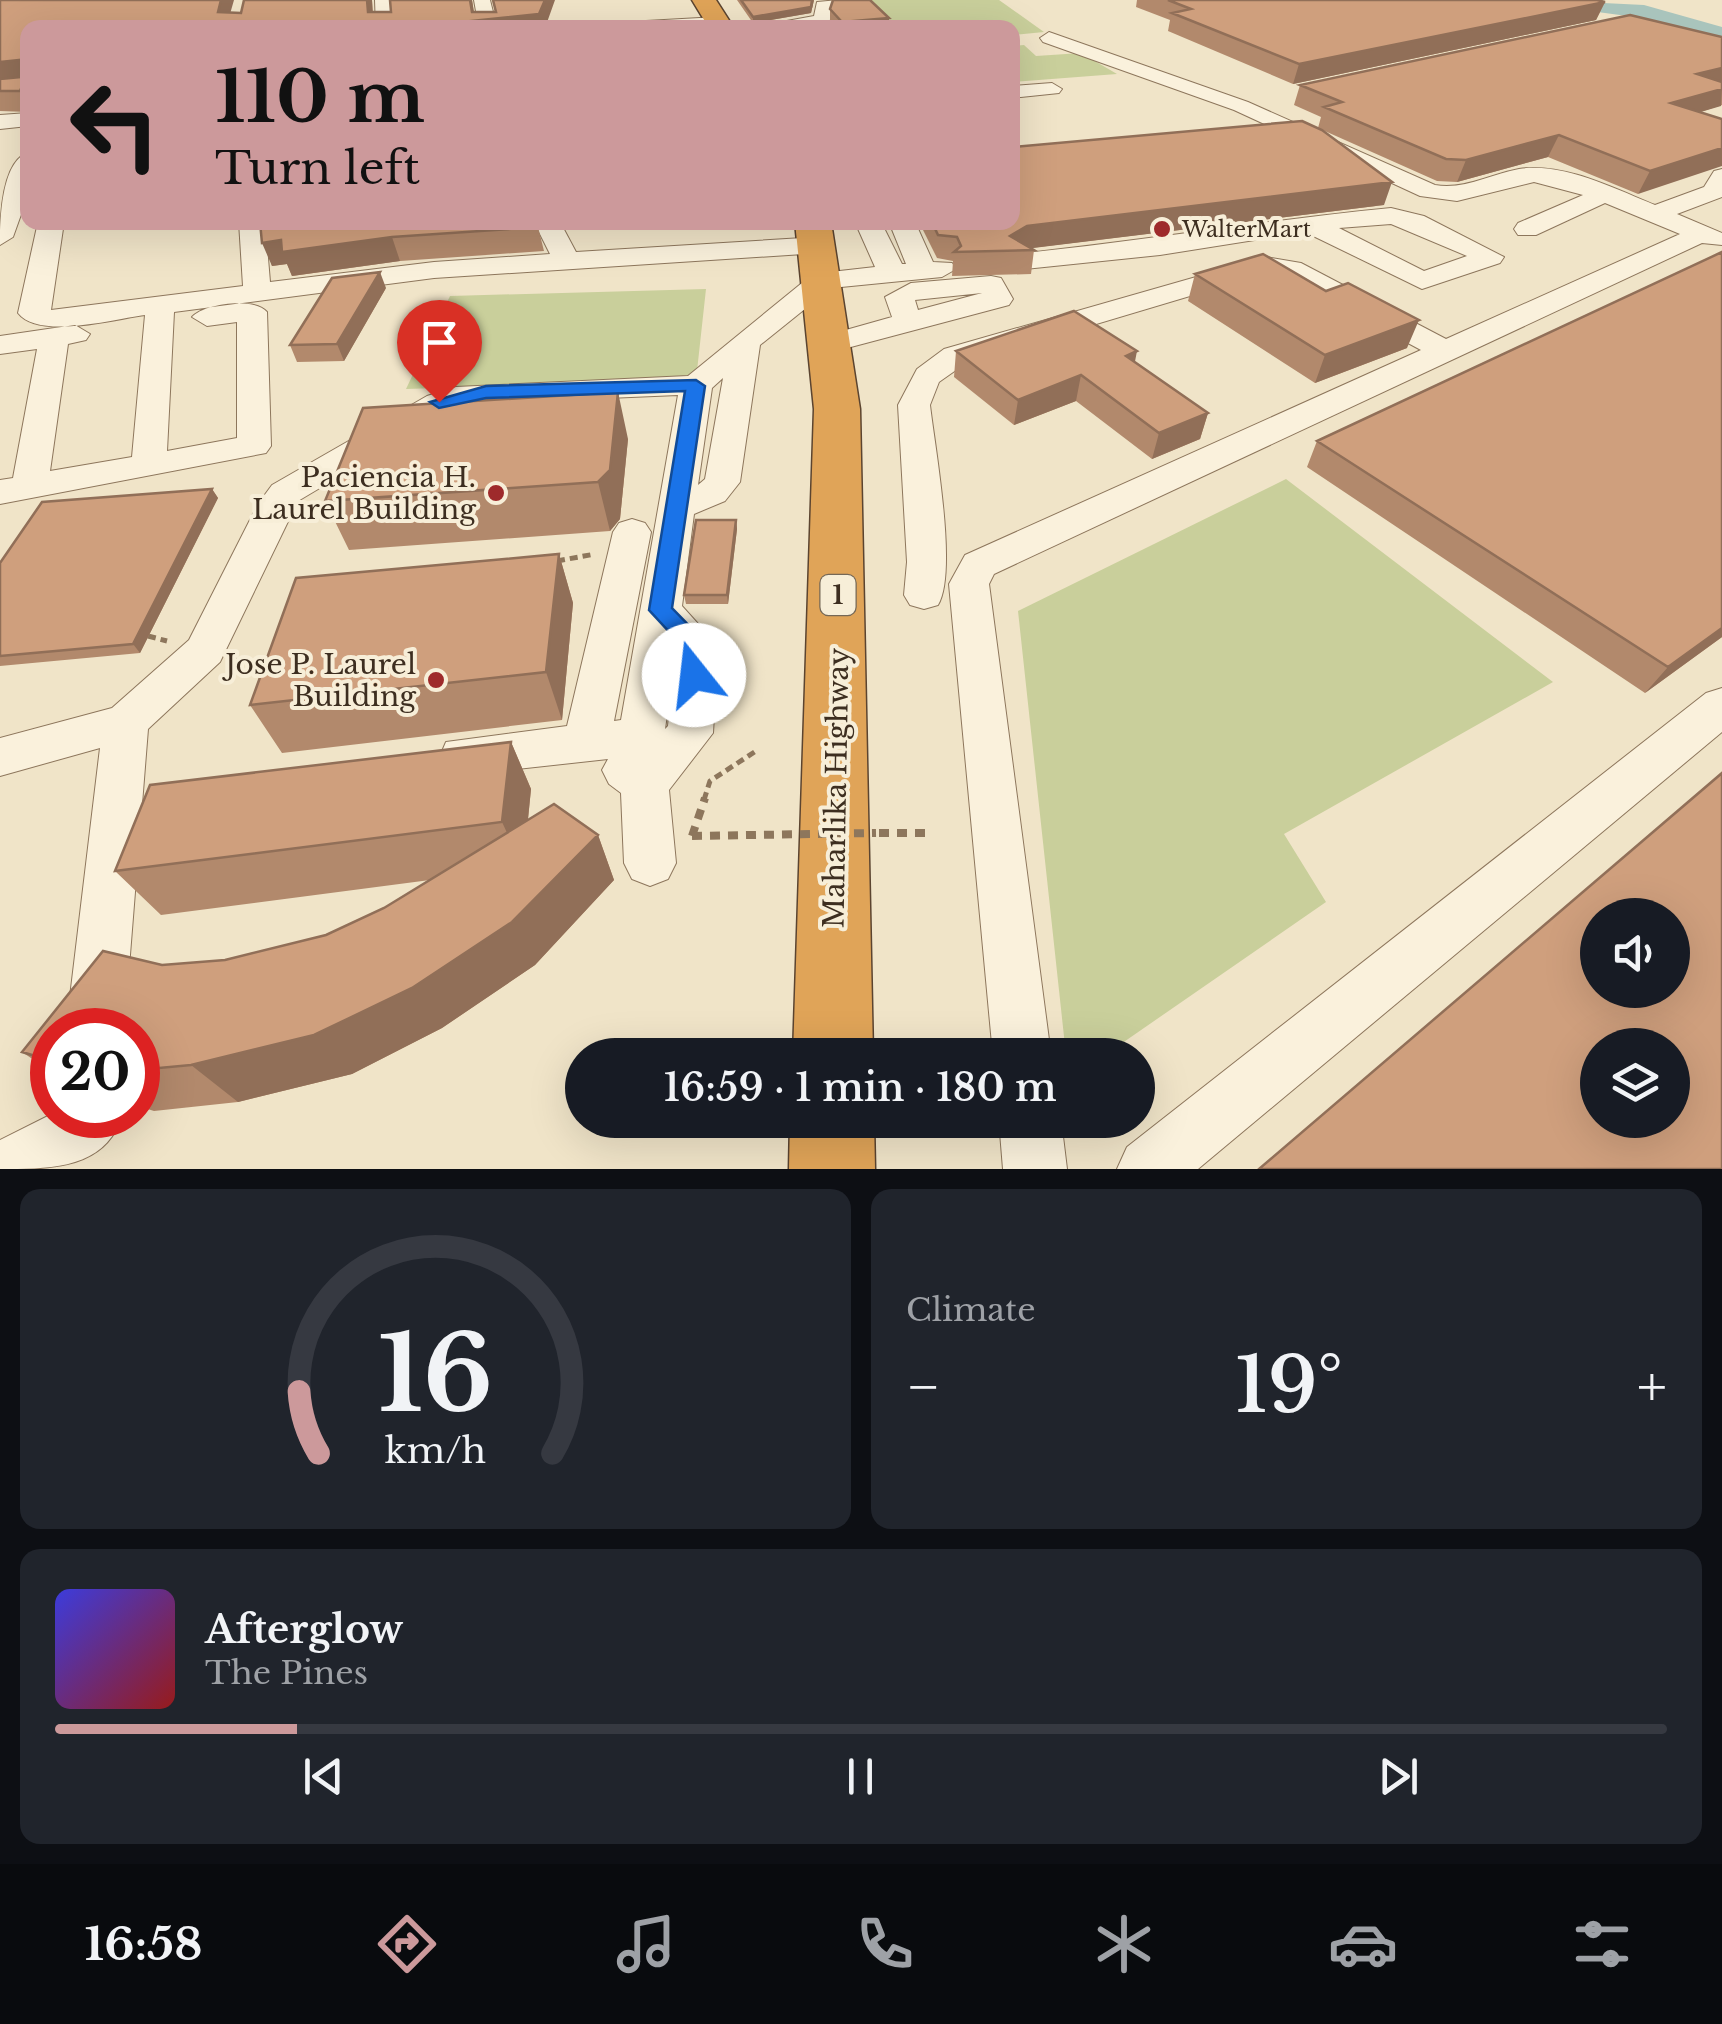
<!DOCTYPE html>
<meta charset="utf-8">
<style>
:root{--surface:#171b24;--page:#20242c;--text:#f1f3f6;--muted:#9ea1a6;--line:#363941;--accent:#cc999b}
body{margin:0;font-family:"Libre Baskerville",serif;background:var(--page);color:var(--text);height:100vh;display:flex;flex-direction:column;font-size:38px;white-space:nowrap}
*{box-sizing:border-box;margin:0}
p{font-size:32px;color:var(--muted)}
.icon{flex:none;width:55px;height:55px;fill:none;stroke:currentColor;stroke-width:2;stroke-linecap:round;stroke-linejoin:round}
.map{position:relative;height:1169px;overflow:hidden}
.drawer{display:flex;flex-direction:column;gap:20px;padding:20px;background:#0d0f14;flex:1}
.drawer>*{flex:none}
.banner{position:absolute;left:20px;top:20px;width:1000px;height:210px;border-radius:20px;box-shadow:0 10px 40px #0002;background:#cc999b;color:#111;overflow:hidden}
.tools{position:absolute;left:1580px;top:898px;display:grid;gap:20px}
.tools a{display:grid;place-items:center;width:110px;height:110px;border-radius:50%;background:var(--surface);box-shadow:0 10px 40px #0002;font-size:50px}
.speed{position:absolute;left:30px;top:1008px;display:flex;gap:20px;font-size:50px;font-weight:700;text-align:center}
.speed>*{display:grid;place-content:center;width:130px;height:130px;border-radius:50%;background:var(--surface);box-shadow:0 10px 40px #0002;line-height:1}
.speed .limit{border:15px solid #d22;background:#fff;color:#111}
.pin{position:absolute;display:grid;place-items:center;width:85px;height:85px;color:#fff;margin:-102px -42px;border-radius:50% 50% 50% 0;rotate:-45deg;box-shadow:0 0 10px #0007}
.pin .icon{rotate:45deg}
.me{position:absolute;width:110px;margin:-55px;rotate:344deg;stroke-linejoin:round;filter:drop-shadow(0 0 8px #0008)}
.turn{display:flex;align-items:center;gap:35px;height:210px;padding:0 30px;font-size:45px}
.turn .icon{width:130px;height:130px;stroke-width:2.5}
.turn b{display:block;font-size:70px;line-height:85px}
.big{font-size:75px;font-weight:600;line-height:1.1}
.drawer .card{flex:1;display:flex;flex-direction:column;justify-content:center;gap:15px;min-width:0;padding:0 35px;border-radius:20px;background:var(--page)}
.drawer .dial{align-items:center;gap:0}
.dial svg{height:260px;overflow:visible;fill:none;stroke:var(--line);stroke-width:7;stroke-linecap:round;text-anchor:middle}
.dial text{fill:var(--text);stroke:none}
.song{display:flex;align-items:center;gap:30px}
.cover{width:120px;height:120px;border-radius:15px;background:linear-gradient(135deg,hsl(240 70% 55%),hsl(0 70% 35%))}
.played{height:10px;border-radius:5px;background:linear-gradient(90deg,var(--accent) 15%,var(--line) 15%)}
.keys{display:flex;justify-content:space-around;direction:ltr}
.heat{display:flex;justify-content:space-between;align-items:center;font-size:55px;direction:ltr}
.drawer .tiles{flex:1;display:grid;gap:20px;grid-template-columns:1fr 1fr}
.card:last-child{grid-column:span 2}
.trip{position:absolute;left:565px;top:1038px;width:590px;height:100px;border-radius:50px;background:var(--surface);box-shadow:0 10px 40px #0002;font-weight:600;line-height:100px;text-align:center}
.tabs{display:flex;height:160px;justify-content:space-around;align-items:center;background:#090b0e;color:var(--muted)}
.tabs .icon{width:70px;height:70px}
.tabs .on{color:var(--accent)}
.tabs b{font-size:45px;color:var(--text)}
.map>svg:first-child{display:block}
.green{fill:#c9cf9b}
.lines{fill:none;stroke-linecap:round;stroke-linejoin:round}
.river{fill:#a9c4bc;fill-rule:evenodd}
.minor-casing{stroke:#8d765c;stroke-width:2}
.highway-casing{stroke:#5b4430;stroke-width:3}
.path-far1{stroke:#8d765c;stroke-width:5;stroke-dasharray:8 5;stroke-linecap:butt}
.path{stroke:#8d765c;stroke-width:8;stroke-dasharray:10 8;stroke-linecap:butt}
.minor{fill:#faf1dc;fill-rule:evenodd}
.highway{fill:#e0a458;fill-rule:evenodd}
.path-bridge{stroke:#8d765c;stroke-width:8;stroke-dasharray:10 8;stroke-linecap:butt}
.wall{fill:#b2896c}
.shaded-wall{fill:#916f58}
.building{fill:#cf9f7d;stroke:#916f58;stroke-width:2.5;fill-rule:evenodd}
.route{fill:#1a73e8;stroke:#114b97;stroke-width:2.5}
.poi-dot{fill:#9e2a2b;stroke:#f7eed8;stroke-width:4}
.labels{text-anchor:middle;stroke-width:8;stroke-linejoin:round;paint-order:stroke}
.far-poi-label{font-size:22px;fill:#3d2e20;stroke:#f7eed8;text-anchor:start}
.shield{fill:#f7eed8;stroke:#756857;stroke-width:2.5}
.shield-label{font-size:25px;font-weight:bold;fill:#3d2e20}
.poi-label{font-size:28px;fill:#3d2e20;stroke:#f7eed8;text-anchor:end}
.street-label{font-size:28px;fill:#3d2e20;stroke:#f7eed8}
</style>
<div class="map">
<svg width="1722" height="1169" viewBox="0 0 1722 1169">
<rect width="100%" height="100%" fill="#f0e4c8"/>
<!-- green -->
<path class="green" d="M868 0H999L1044 32 1013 35 1012 28 886 27Z
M1024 45 1036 56 1081 53 1117 74 1013 82V46Z
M706 289 696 380 406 389 450 296Z
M1286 479 1553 682 1284 834 1326 902 1105 1055H1066L1018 611Z"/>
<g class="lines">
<!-- river -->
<path class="river" d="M1542 0 1644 5 1722 27V41L1642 18 1553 6Z"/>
<!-- minor casing -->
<g class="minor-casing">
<path id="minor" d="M375 0H391L394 28H376Z
M474 0H490L497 28H479Z
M839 0 844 4 832 10 829 24 749 28 814 16 817 2Z
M718 17 727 22 724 26 601 28 610 23Z
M1049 32 1248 102 1435 185C1465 190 1491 174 1519 169 1563 162 1615 189 1655 205L1704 187 1714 171 1722 169V197L1677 214 1722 233V245L1702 243 994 574 989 584 1051 1055H993L949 584 965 555 1421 350 1283 276 1267 273 966 363 939 382 930 405C935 448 958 572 938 605L924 609 910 605 904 595 907 562 898 405 917 369 944 349 1266 257 1301 263 1446 339 1680 234 1605 203 1536 235H1518L1514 229 1518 223 1583 195 1534 182 1457 201 1420 196 1234 110 1043 42 1040 38Z
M1052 83 1062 89 1059 93 1012 98V86Z
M28 113V126L0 129V115Z
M28 153V195L13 237 0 245C0 222 1 161 28 153Z
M1391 208 1424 216 1504 257 1500 263 1422 289 1305 232 1160 255 1025 269 1011 261 1025 253C1148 240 1268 220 1391 208ZM1391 224 1467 256 1424 271 1339 228Z
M38 222H64L51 310 243 286 239 222H265L270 282 434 262 550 254 534 222H560L576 252 819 237 832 245 819 253 434 278 174 312 167 451 237 438V322L207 326 192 317C205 303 254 297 267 312L271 446 266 453 0 504V480L13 478 37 349 0 354V336L75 325 90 334 86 340 68 344 50 471 132 457 145 315C114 319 39 340 18 313Z
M855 222H881L902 264H906L889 222H915L933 262 952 263 956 269 942 277 831 288 760 345 740 482 725 501 694 514 682 606 718 646 713 733 669 790 676 863 668 879 650 886 632 879 624 863 621 793 609 784 602 770 608 759 463 775 446 770 440 756 446 742 567 726 613 532 619 523 632 519 645 523 651 532 614 721 621 720 678 395 470 404 451 410 298 501 220 662 148 729 124 1030H66L100 748 0 776V738L112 708 189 640 258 504 272 485 427 396 456 387 688 376 813 274 875 267ZM723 378 705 479 698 485 712 388ZM674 664 668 726 665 729Z
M991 276 1001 278 1013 299 1009 305 832 352 817 343 821 337 892 317 885 297 911 283ZM982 293 918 310 915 300Z
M1722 688V732L1198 1169H1117L1127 1147 1706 693Z
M52 1114 110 1115 116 1130C95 1169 46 1169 0 1169V1140Z
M999 1120H1061L1067 1169H1003Z"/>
</g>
<!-- highway casing -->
<g class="highway-casing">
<path id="highway" d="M692 0H716L734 28H709Z
M795 222H831L860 409 873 1055H793L814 409Z
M790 1120H874L875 1169H789Z"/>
</g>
<!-- path-far1 -->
<path class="path-far1" d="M557 561 595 554
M148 636 167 641
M235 660 268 669
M704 800 710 781 756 751"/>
<!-- path -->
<path class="path" d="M879 833H933
M692 836 705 798"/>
<!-- minor -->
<use href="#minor" class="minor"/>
<!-- highway -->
<use href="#highway" class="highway"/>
<!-- path-bridge -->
<path class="path-bridge" d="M692 836 876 833"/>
</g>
<!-- wall -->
<path class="wall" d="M0 0 241 13 372 0 373 12H391L390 0H472L474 12 545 28H28V112L0 111Z
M737 0H814L811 13 753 23Z
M1137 0H1597L1605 2 1596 20 1293 84 1168 31 1170 20 1136 7Z
M830 9 889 28H830Z
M1722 37V105L1700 112 1638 194 1548 157 1457 182 1437 181 1318 128 1321 117 1294 105 1300 85Z
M1384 205 1031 248 1034 250 1031 274 952 276 953 261 937 258 919 222H1012Z
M260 222 538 227 544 251 400 261 292 276 287 264 272 266Z
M1722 252V637L1645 693 1307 467 1317 441Z
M1195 274 1407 348 1315 383 1188 301Z
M386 288 344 361 297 362 290 345Z
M956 351 1135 362 1208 413 1200 439 1152 459 1076 401 1014 425 954 377Z
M628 439 620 519 610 531 349 550 325 501Z
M212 489 218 498 140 653 0 666V563Z
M736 520 737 529 728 604H686L684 595Z
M559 554 573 603 562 720 282 753 250 705Z
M511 742 531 789 528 820 554 804 598 835 614 880 535 965 442 1028 352 1074 238 1102 154 1111 138 1106V1030H52V1072L22 1052 103 951 162 965 225 960 326 935 384 908 430 880 161 915 115 871 150 785Z"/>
<!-- shaded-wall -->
<path class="shaded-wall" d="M221 0H234L226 28 218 12Z
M367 0H372L373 28 368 12Z
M470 0H472L475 20 545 0H555L545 28H404Z
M814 0 811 13 753 23V17Z
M1605 2 1596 20 1293 84 1299 64Z
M889 18V28H842V22Z
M20 60 28 75 0 83V62Z
M1722 68V85L1697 74Z
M23 84H28V105L20 91Z
M1722 89 1721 106 1660 124 1671 103Z
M1559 135 1548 157 1457 182 1466 160Z
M1722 148V166L1638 194 1650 171Z
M1392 182 1384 205 1025 249 1010 236 1027 226Z
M392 237 400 261 292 276 287 264 272 266 262 243 281 240Z
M380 272 386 288 344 361 337 344Z
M1419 320 1407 348 1315 383 1325 355Z
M1137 351 1132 377 1126 356Z
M1081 375 1076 401 1014 425 1018 400Z
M618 392 628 439 620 519 610 531 598 482Z
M1208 413 1200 439 1152 459 1159 433Z
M212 489 218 498 140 653 133 644Z
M736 520 737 529 728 604 727 595Z
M559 554 573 603 562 720 546 672Z
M1722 628V637L1645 693 1668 667Z
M511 742 531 789 523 867 502 822Z
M598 835 614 880 535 965 442 1028 352 1074 238 1102 191 1065Z"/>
<!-- building -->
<path class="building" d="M0 0H221L218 12 241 13 244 0H367L368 12H391L390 0H470L472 12H496L493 0H545L539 14 404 28H28V84H23L20 91H0V79L20 77V60L0 62Z
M741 0H812L811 7 753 17Z
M833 0H870L889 18 842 22 830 9Z
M1168 0H1597L1605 2 1299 64 1172 13 1191 9Z
M1630 15 1722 37V68L1697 74 1722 82V89L1671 103 1722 119V148L1650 171 1559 135 1466 160 1446 159 1324 107 1342 102 1300 85Z
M1302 121 1322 130 1392 182 1027 226 1010 236 1034 250 954 252 961 246 957 237 938 235 932 222H1012V147Z
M260 222H535L538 227 392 237 282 252 281 240 262 243Z
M1722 252V628L1668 667 1317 441Z
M1263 254 1326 291 1348 283 1419 320 1325 355 1195 274Z
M380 272 337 344 290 345 332 278Z
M1074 311 1137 351 1126 356 1208 413 1159 433 1081 375 1018 400 956 351Z
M618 392 610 470 598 482 325 501 363 408Z
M212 489 133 644 0 656V563L42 502Z
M696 520H736L727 595H684Z
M559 554 546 672 250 705 296 578Z
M511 742 502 822 115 871 150 785Z
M1722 773V1169H1259ZM1598 915H1672V990H1598ZM1598 1045H1672V1120H1598Z
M554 804 598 835 512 922 412 988 314 1035 191 1065 138 1070V1030H52V1061L22 1052 103 951 162 965 225 960 326 935 384 908Z"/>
<!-- route -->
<path class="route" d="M696 380 705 386 672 608 709 646 707 675 694 684 682 675 684 648 649 610 685 391 486 398 439 408 430 402 486 386Z"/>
<!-- markers -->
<g class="poi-dot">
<circle cx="1162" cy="229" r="10"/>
<circle cx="496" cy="493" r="10"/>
<circle cx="436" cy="680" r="10"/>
</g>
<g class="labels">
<!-- far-poi labels -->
<g class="far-poi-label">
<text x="1182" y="237">WalterMart</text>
</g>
<!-- shield labels -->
<rect class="shield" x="820.5" y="575" width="35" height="40" rx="8"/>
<g class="shield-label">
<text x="838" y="604">1</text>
</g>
<!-- poi labels -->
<g class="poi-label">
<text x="476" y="487">Paciencia H.<tspan x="476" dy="32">Laurel Building</tspan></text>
<text x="416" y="674">Jose P. Laurel<tspan x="416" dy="32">Building</tspan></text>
</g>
<!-- street labels -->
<g class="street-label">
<text transform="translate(836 788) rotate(-89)" y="10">Maharlika Highway</text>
</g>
</g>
</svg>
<div class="tools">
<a><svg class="icon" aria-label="sound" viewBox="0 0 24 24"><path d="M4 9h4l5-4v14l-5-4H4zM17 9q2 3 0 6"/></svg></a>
<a><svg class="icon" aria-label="layers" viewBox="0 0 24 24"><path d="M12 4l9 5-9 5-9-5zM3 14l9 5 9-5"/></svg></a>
</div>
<div class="speed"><div class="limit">20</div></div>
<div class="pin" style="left:439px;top:402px;background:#d93025"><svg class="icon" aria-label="arrive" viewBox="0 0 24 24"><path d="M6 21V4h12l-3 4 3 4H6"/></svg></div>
<svg class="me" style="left:694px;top:675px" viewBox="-20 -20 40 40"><circle r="19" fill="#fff"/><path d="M0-13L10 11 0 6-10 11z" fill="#1a73e8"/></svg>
<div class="trip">16:59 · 1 min · 180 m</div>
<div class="banner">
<div class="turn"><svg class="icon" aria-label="left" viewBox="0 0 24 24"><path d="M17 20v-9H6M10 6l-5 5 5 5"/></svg><div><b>110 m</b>Turn left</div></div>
</div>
</div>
<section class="drawer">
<div class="tiles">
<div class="card dial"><svg viewBox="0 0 100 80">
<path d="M14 69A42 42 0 1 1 86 69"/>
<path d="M14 69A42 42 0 0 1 8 50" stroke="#cc999b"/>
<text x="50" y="56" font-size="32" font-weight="700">16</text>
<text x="50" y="72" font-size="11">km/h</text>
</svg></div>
<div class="card"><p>Climate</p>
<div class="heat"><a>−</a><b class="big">19°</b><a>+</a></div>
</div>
<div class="card">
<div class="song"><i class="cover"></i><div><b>Afterglow</b><p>The Pines</p></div></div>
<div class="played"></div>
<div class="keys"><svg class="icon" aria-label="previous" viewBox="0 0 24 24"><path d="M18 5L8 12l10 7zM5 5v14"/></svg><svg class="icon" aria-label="pause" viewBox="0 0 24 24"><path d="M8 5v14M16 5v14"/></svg><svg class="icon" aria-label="next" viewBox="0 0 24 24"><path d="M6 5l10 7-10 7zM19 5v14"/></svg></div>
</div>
</div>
</section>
<nav class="tabs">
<b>16:58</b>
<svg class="icon on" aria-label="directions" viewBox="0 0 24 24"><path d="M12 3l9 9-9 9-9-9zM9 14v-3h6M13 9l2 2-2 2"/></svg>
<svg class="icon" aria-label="music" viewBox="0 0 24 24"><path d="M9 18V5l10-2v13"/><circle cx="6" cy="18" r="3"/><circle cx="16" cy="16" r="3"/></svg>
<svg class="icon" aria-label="phone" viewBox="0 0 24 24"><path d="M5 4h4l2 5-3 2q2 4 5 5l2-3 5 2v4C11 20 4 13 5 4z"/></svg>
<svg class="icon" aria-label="climate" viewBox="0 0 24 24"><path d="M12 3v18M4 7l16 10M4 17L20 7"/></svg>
<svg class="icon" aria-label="car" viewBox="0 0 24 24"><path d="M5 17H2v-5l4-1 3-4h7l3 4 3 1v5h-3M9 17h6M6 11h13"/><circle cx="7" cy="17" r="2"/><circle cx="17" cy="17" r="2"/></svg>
<svg class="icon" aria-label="filters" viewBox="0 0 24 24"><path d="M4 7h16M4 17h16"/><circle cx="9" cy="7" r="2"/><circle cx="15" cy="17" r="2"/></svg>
</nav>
